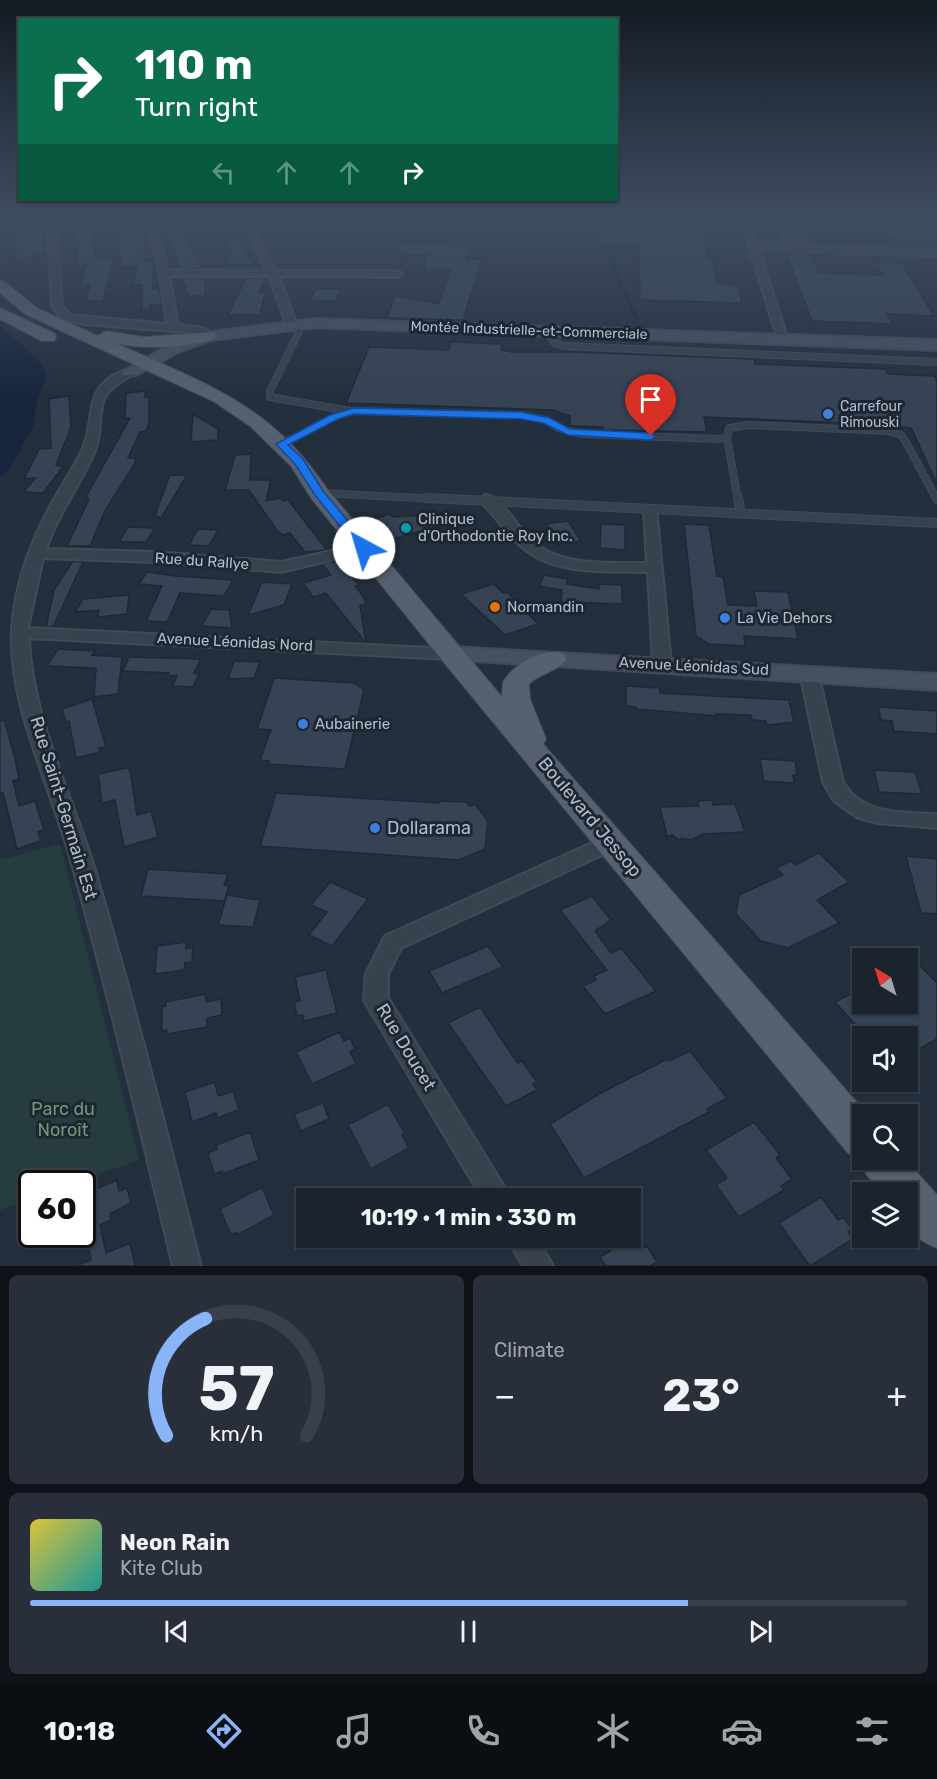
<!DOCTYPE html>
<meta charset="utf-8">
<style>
:root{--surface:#1b232e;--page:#282f3a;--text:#f1f3f6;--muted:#a0a4aa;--line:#39404a;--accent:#8ab4f8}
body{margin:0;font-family:Rubik,sans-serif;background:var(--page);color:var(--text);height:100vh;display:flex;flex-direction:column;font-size:22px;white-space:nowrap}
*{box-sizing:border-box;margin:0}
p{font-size:20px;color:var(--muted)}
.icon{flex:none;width:33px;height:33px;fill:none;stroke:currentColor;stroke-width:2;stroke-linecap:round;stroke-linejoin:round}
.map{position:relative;height:1266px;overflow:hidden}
.sheet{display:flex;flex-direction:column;gap:9px;padding:9px;background:#0f1319;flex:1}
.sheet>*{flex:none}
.banner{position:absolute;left:18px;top:18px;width:600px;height:183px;border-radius:0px;box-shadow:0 2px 4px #0004,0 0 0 2px var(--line);background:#0b6e4f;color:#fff;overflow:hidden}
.needle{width:39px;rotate:322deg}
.fabs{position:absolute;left:852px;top:948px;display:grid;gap:12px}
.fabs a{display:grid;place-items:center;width:66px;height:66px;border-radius:0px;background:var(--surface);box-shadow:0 2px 4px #0004,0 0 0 2px var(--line);font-size:30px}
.speed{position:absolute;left:18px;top:1170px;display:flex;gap:12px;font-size:30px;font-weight:700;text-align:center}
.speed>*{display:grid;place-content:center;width:78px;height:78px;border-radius:50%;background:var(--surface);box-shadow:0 2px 4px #0004,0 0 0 2px var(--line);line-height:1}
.speed .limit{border:3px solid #111;border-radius:9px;background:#fff;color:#111}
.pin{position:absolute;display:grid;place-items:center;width:51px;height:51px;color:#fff;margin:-62px -26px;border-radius:50% 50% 50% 0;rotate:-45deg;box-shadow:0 0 6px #0007}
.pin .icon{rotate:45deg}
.me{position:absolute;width:66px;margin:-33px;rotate:321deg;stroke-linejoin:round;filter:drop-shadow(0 0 4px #0008)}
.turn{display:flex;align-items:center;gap:21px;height:126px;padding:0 18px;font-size:27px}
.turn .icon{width:78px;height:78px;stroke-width:2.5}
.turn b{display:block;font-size:42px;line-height:51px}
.lanes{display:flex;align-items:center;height:57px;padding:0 18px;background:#0003;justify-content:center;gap:30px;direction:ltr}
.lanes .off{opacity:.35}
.big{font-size:45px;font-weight:700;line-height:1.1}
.sheet .widget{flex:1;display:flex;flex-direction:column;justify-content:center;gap:9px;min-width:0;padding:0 21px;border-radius:9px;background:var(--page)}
.sheet .dial{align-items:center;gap:0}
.dial svg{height:156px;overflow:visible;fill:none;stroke:var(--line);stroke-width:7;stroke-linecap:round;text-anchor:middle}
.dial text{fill:var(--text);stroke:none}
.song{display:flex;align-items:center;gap:18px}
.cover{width:72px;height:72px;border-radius:9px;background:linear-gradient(135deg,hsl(50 70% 55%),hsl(180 70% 35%))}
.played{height:6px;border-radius:3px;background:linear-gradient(90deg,var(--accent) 75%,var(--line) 75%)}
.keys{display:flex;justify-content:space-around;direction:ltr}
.heat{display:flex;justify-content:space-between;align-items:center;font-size:33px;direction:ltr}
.sheet .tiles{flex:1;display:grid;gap:9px;grid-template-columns:1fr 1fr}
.widget:last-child{grid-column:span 2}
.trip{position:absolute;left:296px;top:1188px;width:345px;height:60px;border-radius:0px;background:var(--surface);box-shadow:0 2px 4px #0004,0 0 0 2px var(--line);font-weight:700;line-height:60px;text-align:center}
.dock{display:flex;height:96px;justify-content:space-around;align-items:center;background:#0b0e12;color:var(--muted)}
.dock .icon{width:42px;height:42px}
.dock .active{color:var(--accent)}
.dock b{font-size:27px;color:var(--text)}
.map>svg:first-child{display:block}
.green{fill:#263c3f}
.water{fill:#17263c}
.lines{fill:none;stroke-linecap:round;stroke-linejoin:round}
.stream{stroke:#17263c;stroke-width:3}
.building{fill:#364354;stroke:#1f2835;stroke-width:1.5}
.lane-far2-casing{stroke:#414a57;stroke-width:7}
.lane-far1-casing{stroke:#414a57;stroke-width:8}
.lane-casing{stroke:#414a57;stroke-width:10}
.street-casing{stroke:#414a57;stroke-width:4}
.secondary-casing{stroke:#414a57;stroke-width:4}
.primary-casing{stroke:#414a57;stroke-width:2}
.lane-far2{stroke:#38414e;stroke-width:5}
.lane-far1{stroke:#38414e;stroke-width:6}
.lane{stroke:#38414e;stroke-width:8}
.street{fill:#38414e;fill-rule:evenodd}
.secondary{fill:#465061;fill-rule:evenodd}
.primary{fill:#56606e;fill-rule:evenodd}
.route{fill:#1a73e8;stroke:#114b97;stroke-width:1.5}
.shop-dot{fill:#3f7fe0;stroke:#1d2633;stroke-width:2}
.culture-dot{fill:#0f9aa8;stroke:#1d2633;stroke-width:2}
.food-dot{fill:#e8710a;stroke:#1d2633;stroke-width:2}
.labels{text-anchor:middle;stroke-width:6;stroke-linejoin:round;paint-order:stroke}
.far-street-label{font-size:14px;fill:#b4bcc9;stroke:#1d2633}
.far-poi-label{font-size:14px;fill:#b4bcc9;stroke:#1d2633;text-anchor:start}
.poi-label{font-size:15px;fill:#b4bcc9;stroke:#1d2633;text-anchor:start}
.street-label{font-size:15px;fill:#b4bcc9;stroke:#1d2633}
.near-street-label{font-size:18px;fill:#b4bcc9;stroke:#1d2633}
.near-poi-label{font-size:18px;fill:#b4bcc9;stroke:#1d2633;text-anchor:start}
.near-park-label{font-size:18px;fill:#6b9a76;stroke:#1d2633}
</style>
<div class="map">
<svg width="937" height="1266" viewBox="0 0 937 1266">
<rect width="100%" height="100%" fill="#242f3e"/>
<!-- green -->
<path class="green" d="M60 844 139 1160 73 1183 32 1184 31 1198 0 1210V860Z"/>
<!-- water -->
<path class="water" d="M0 325 40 362 47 375 37 401 33 427 8 472 0 477Z"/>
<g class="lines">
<!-- stream -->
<path class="stream" d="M701 252 736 253 735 248
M636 318 606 250 645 251"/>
</g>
<!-- building -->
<path class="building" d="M41 220 44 253 35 254V257L16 259V221Z
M89 220H95L92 240 96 259 114 258 103 301H86L90 285 81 286 84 275H81L88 264 75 265 78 244H72L78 230Z
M115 220H137L142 234H144V262L154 261 153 289 159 288 162 305H150V310L142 309V285H133L137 266 122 267Z
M211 220 207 234H185L202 268H179L166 228 171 221Z
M641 220H699L708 259H712L717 284 738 285 742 303 640 300 639 247 600 245V226L641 227Z
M900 220H937V241L888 239 879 224H903Z
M772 222 804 223 810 238H804L806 243H782Z
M238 238 246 251 255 265H225L231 255 227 239Z
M414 242 471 246 466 260 482 259 463 320 387 318 395 296 439 304 451 270 424 269 427 254 401 256 397 243Z
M786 253 811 254 819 273 883 275 875 262 902 263 934 316 887 314 892 324 812 321Z
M182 278H204L206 296H188Z
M246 278H266L259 293H265L260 315H228Z
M316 289H341L336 301H310Z
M451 342 502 344 501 350 511 352H572L754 359 755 364 885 369 888 374 934 376 937 382V484L911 428 870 424 704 417 707 432 603 430V427L570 426V416L552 410 346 403 369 347 449 350Z
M145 391V397H149V423L146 431 140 432 128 458H135V463L105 511 90 546H67L89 499H86L88 493 130 418H125L126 393Z
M69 396 71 428 56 465 63 467 43 493 24 492 35 478 24 479 39 449 51 448 49 399Z
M193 414 218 429V440L191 442Z
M251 454 250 480H271L266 501 280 498 283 501 288 500 327 550 305 552 290 533 284 535 278 532 249 490H225L235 455Z
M170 475H187L161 518 155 515Z
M390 514 392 517 433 515 443 525 389 540 371 520Z
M568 521 581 541 557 545 546 524Z
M601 524 625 525V550L600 548Z
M684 524 709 525 717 576 723 577 728 605 757 606 754 591 788 592 798 639 744 636 745 646 709 644 696 636Z
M128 527 155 528 146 542H119Z
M198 529 218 530 209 546 189 545Z
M73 561 83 562 53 627H46L54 590Z
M337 561 359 585 355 586 365 599 366 604 360 605 366 643 326 593 313 597 303 583 331 575 322 564Z
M147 572 176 576 233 580 224 596 180 593 167 622 146 621 162 586 139 584Z
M544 575 568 579 566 584 599 589V584L622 585V602L621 604 561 602 562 590 539 586Z
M262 582 292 584 284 605 248 615Z
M494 584 503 593 507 592 538 624 505 635 461 594Z
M129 595 127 614 98 617 99 610 75 612 83 599Z
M211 609 229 610 232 628 202 626Z
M58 649 95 651 92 655 122 657 118 694 94 697 96 668 47 666Z
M129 657 201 659 194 673 199 674 193 687 172 686 177 676 168 675 169 673 123 671Z
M234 661 260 662 254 678 228 679Z
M274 678 354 683 364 690 345 769 268 764 269 761 260 760 271 730 257 729Z
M626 686 660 688V693L789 700 794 722 767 725 766 721 752 720 751 715 716 714 717 716 636 709V707L626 706Z
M92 699 106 747 99 748 100 752 76 758 69 721 66 722 62 709Z
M878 707 937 711V734L894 731 892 721 881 720Z
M0 720H4L15 758 19 779 13 781 19 806 35 801 44 830 38 832 41 841 17 849 3 793 0 794Z
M760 759 795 761 797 775H793L794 783 764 781Z
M127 768 130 770 137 815 151 811 158 837 124 847 115 800 102 803 98 774Z
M874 770 915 772 922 794 879 792Z
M276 793 439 803V801L466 802 470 806 475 804 488 821 485 849 459 860 260 846Z
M712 800 713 805 735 804 745 832 703 834 691 840 682 838 678 840 673 835 667 836 660 807 699 806 697 801Z
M819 853 849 882 817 900 839 923 788 948 761 941 736 914 739 895 783 875 776 868 791 861 795 865Z
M906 856 937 859V914L921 913Z
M148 869 228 874 224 885 229 886 224 901 141 896Z
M330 882 368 899 332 946 309 935 327 912 311 905Z
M227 895 260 900 253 927 218 925Z
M592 896 611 920 595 931 611 953 621 948 656 991 605 1014 583 986 596 980 594 976 607 970 560 910Z
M186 942V949L193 948 192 962 185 963 184 970 155 974 157 946Z
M488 946 503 967 442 993 429 971Z
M908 954 937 983V1039L908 1055V1036H866L835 1002 862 988V1004H908Z
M326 970 337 1013 304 1021 303 1015 297 1016 294 1002 300 1001 295 977Z
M205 994 206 1002 221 999 222 1015 207 1018V1027L167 1034V1030L162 1031V1007L166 1006V1002Z
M480 1007 511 1054 518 1063 522 1061 537 1082 533 1084 537 1090 506 1106 448 1023Z
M339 1032 344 1041 350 1038 355 1049 350 1052 356 1064 312 1084 296 1052Z
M690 1051 727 1098 707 1109 709 1112 584 1178 550 1124 599 1094 667 1059 669 1061Z
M215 1082 218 1096 233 1091 239 1110 217 1118 216 1113 192 1122 185 1092Z
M323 1103 329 1119 301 1131 294 1114Z
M386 1105 389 1106 405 1134 402 1135 409 1148 371 1169 348 1125Z
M754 1122 780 1155 776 1158 792 1179 781 1186 784 1190 739 1217 716 1185 727 1178 706 1150Z
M250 1132 259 1160 223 1174 222 1171 214 1174 208 1153 217 1149 216 1145Z
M117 1180 119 1191 127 1188 131 1203 110 1214 111 1220 100 1225 106 1253 130 1243 135 1266H76L91 1260 83 1219 89 1217 84 1194Z
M262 1187 274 1215 237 1235 236 1232 231 1235 220 1209Z
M821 1197 838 1220 843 1217 852 1229 848 1232 853 1239 810 1266 779 1223Z
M633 1237 641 1249 647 1246 657 1262 650 1266H606L600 1257Z"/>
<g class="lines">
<!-- lane-far2 casing -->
<g class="lane-far2-casing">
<path id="lane-far2" d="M292 326 299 332 293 344
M545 331 555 344"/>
</g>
<!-- lane-far1 casing -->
<g class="lane-far1-casing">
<path id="lane-far1" d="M294 342 270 391V397L350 411
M554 342 563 346 937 362
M727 438 738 500
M282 444 334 417 354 411 521 415 546 420 558 428 581 434 718 439 727 438 729 428 749 425 889 431 901 435 906 442 937 500
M319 493 458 500"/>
</g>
<!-- lane casing -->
<g class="lane-casing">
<path id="lane" d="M427 498 937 523
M738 498 741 514"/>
</g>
<!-- street casing -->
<g class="street-casing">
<path id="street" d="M47 220H55L62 305 70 315 167 324 159 273 146 220H154L168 270 267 271 240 220H248L276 271H398L403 274 398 277 279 276 297 326 292 329 287 326 269 276H169L178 325 203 328 212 334V338H204L196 333 85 324 62 319 52 305Z
M741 220H749L757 244 937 250V256L759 250 788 340 783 343 778 340Z
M130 369 134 370V374C124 380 110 387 105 397 98 411 102 431 96 448 82 483 58 513 46 549L155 552 281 562 364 544 371 548 369 551 281 572 155 562 43 558 28 628 451 649 459 654 451 659 29 638C32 718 72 795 95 870 134 1001 167 1134 201 1266H173C140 1129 108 992 70 857 50 786 8 703 12 630 14 588 30 543 50 507 60 487 74 469 83 448 97 414 81 383 130 369Z
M486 495C504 499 517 528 531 540 562 568 609 562 647 563L644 510 651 506 656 507 671 664 668 668H656L653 664 648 572C607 571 555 576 522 547 506 534 496 516 481 502L479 499Z
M809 668 818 673 843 782C863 816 902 812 937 814V828L877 823 856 817 834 801 823 782 800 673Z
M612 834 619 837 622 842 619 847 401 948 388 974V998L511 1198H482L368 1007 364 1000 366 974 385 936Z
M507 1238H537L553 1266H523Z"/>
</g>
<!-- secondary casing -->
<g class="secondary-casing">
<path id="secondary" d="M315 319 937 340V350L315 327 211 340 176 353 136 375H124L122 372 166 347 203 333Z
M451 647 937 674V690L443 659 439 654 443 649Z"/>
</g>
<!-- primary casing -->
<g class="primary-casing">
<path id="primary" d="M0 280 5 282 37 308 98 336 106 331 144 337 214 332 216 336 214 340C182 347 147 350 115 343 204 383 271 404 327 489L502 697 503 682C514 664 542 648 563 653L567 659C559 671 540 673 529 684L530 699 546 739 543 744 867 1114H862V1160H906L937 1195V1248C906 1236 908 1223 908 1192H881L866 1174 861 1158 848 1153 442 660 311 498 291 466 250 426 213 401 25 314 0 293Z
M0 308 54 333 56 337 54 341H42L0 319Z"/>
</g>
<!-- lane-far2 -->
<use href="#lane-far2" class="lane-far2"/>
<!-- lane-far1 -->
<use href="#lane-far1" class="lane-far1"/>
<!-- lane -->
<use href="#lane" class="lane"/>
<!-- street -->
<use href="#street" class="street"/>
<!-- secondary -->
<use href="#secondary" class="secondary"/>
<!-- primary -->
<use href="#primary" class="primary"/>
</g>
<!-- sky -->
<linearGradient id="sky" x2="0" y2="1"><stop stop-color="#141a22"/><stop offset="0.55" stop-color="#3f4d63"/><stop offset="1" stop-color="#3f4d63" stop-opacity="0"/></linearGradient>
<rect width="937" height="398" fill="url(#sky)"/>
<!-- route -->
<path class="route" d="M354 408 521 412 550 418 570 429 651 433 656 436 651 440 568 435 543 423 521 419 354 414 338 419 288 445 303 459 323 491 368 545 370 548 364 551 359 550 315 495 295 464 276 444 330 415Z"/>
<!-- markers -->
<g class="shop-dot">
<circle cx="828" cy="414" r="6"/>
<circle cx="725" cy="618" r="6"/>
<circle cx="303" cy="724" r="6"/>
<circle cx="375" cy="828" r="6"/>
</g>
<circle class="culture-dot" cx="406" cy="528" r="6"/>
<circle class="food-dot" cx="495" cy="607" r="6"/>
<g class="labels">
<!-- far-street labels -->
<g class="far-street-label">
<text transform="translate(529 330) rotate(2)" y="5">Montée Industrielle-et-Commerciale</text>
</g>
<!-- far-poi labels -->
<g class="far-poi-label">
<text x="840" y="411">Carrefour<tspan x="840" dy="16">Rimouski</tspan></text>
</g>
<!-- poi labels -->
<g class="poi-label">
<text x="418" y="524">Clinique<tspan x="418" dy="17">d'Orthodontie Roy Inc.</tspan></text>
<text x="507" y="612">Normandin</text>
<text x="737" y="623">La Vie Dehors</text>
<text x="315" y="729">Aubainerie</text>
</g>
<!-- street labels -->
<g class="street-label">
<text transform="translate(202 561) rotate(4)" y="5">Rue du Rallye</text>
<text transform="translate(235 642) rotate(3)" y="5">Avenue Léonidas Nord</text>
<text transform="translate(694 666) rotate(3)" y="5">Avenue Léonidas Sud</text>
</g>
<!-- near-street labels -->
<g class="near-street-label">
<text transform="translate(64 808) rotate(73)" y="6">Rue Saint-Germain Est</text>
<text transform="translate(590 817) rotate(50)" y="6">Boulevard Jessop</text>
<text transform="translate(406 1047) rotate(59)" y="6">Rue Doucet</text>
</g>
<!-- near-poi labels -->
<g class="near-poi-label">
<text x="387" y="834">Dollarama</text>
</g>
<!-- near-park labels -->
<g class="near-park-label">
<text x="63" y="1115">Parc du<tspan x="63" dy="21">Noroît</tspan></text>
</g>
</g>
</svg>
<div class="fabs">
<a><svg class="needle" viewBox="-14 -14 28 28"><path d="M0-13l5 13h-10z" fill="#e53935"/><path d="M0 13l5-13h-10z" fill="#a0a4aa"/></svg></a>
<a><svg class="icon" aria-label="sound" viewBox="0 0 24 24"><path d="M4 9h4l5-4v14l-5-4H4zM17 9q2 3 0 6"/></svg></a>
<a><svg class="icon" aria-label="search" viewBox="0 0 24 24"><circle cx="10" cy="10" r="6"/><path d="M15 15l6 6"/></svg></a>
<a><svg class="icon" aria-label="layers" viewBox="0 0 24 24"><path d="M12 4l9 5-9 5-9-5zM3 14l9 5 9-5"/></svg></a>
</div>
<div class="speed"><div class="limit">60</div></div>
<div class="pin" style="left:651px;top:436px;background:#d93025"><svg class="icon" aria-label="arrive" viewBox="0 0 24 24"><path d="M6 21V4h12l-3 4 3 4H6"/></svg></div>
<svg class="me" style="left:364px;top:548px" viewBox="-20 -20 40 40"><circle r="19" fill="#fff"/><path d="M0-13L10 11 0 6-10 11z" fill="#1a73e8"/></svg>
<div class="trip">10:19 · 1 min · 330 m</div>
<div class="banner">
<div class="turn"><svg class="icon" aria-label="right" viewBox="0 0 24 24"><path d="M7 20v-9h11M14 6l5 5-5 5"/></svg><div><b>110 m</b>Turn right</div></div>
<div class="lanes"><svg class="icon off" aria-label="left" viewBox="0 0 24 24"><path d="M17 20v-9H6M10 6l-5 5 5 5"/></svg><svg class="icon off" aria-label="ahead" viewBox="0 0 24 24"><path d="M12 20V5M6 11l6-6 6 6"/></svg><svg class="icon off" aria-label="ahead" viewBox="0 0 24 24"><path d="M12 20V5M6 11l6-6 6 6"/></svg><svg class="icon" aria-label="right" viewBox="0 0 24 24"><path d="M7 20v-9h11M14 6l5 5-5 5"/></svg></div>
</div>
</div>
<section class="sheet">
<div class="tiles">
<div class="widget dial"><svg viewBox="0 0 100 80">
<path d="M14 69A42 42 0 1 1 86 69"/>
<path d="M14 69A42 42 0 0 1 34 9" stroke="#8ab4f8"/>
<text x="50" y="56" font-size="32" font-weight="700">57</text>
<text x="50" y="72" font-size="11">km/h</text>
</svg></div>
<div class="widget"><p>Climate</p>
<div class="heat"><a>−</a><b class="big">23°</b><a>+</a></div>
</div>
<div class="widget">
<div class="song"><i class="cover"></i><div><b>Neon Rain</b><p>Kite Club</p></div></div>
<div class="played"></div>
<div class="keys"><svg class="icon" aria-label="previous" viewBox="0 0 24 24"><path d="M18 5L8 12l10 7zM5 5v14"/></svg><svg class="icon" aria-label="pause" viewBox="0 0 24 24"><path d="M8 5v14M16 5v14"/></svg><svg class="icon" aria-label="next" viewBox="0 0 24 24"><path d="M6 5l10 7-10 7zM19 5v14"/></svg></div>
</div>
</div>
</section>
<nav class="dock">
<b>10:18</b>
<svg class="icon active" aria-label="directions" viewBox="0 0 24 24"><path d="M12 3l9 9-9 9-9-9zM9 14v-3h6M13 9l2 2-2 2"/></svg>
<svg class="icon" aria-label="music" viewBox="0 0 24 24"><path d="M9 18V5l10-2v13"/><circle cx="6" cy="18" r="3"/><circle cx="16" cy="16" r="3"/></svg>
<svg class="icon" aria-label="phone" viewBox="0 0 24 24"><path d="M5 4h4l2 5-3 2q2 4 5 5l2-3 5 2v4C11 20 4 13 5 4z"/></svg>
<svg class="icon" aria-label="climate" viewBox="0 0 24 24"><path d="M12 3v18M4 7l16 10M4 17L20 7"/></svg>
<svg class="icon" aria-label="car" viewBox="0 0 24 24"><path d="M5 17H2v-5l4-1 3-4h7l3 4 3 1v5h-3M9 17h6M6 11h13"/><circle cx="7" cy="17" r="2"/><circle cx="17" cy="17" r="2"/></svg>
<svg class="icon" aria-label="filters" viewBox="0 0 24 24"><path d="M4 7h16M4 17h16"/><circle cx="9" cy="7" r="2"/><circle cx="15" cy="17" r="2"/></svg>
</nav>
